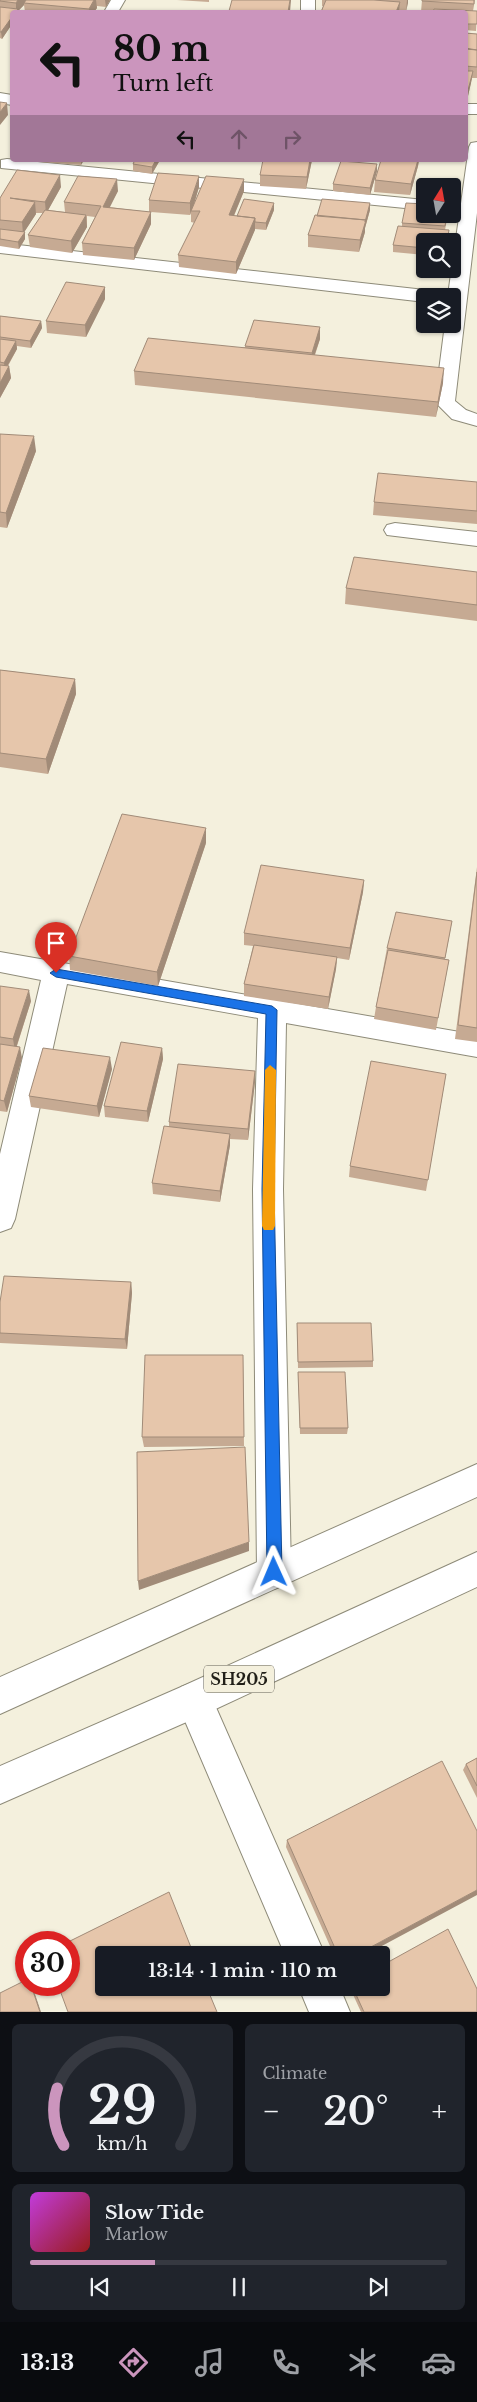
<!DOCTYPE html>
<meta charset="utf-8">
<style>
:root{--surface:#171b24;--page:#20242c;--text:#f1f3f6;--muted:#9ea1a6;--line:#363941;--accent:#cb95bd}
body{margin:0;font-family:"Libre Baskerville",serif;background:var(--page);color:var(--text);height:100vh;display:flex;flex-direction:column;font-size:19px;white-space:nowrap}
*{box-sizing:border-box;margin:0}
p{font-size:16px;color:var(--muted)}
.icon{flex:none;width:28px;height:28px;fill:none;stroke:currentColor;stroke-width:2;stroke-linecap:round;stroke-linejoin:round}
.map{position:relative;height:2012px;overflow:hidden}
.details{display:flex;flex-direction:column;gap:12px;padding:12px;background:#0d0f14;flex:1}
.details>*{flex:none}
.guide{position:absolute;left:10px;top:10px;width:458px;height:152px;border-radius:5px;box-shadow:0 1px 4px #0004;background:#cb95bd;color:#111;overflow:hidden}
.needle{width:32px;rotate:11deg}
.buttons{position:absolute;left:416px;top:178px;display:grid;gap:10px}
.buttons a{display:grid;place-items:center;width:45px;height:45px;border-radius:5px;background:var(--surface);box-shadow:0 1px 4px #0004;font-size:25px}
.speed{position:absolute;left:15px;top:1931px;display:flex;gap:10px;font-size:25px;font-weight:700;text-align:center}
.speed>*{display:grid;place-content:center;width:65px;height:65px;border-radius:50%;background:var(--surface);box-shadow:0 1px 4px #0004;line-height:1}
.speed .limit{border:8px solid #d22;background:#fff;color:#111}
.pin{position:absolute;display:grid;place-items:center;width:42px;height:42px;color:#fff;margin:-51px -21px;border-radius:50% 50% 50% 0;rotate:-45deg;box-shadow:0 0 5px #0007}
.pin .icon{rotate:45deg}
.me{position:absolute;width:55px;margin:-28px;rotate:359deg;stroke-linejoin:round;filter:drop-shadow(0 0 4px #0008)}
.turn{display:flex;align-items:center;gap:18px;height:105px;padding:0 20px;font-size:22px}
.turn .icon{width:65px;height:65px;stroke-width:2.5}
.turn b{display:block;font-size:35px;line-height:42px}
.lanes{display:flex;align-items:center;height:48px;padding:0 20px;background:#0003;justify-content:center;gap:25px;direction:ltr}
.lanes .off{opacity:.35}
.big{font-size:38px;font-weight:600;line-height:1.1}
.details .widget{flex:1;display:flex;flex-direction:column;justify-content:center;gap:8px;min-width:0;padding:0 18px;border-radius:8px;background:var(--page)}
.details .dial{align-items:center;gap:0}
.dial svg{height:130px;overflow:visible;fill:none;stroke:var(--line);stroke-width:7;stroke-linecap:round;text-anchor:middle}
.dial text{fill:var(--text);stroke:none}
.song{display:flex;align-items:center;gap:15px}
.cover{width:60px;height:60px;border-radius:8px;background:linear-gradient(135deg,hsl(290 70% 55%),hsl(0 70% 35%))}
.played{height:5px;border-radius:2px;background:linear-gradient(90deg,var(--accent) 30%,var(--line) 30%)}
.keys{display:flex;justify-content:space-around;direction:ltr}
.heat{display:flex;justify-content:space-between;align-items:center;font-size:28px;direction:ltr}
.details .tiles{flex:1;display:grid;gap:12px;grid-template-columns:1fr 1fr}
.widget:last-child{grid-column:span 2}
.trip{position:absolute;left:95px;top:1946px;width:295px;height:50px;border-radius:5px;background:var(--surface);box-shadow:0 1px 4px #0004;font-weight:600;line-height:50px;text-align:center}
.tabs{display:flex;height:80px;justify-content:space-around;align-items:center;background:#090b0e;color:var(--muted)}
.tabs .icon{width:35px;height:35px}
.tabs .on{color:var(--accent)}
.tabs b{font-size:22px;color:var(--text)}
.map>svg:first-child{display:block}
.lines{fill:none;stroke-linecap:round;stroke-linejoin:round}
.service-casing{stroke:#8e8b79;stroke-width:2}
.minor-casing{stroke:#8e8b79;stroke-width:2}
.primary-casing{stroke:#8e8b79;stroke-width:2}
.service{fill:#fff;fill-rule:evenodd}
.minor{fill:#fff;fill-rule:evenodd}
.primary{fill:#fff;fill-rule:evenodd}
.wall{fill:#c6aa93}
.shaded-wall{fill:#a18b78}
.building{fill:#e6c6ab;stroke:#a18b78}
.route{fill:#1a73e8;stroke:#114b97}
.slow{fill:#f59e0b}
.labels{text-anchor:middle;stroke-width:4;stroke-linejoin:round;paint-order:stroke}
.shield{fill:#f4f0dd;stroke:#605e53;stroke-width:1}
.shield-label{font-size:16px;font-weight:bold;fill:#211f18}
</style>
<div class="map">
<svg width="477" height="2012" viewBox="0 0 477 2012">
<rect width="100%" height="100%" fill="#f4f0dd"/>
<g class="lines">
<!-- service casing -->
<g class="service-casing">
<path id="service" d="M395 523 477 532V546L387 535 384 530 387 525Z"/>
</g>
<!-- minor casing -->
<g class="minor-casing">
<path id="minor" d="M111 0H125L118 12H104Z
M301 0H315V12H301Z
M0 93 12 95V105L0 103Z
M465 104H477V114H465Z
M477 142V213L455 401 466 410 477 414V426L452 419 435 402 445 324H452V296H445L448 295 469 147 471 143Z
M7 159 425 200V210L1 168V160Z
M0 243 425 290 432 292 434 296H425V302L0 253Z
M0 952 477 1035V1057L286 1023 283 1189 291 1572 286 1584 274 1589 262 1584 257 1572 253 1189 258 1018 67 984 15 1219 11 1228 0 1232V1154L41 980 0 972Z
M194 1682 207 1687 325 1955H285L176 1700 181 1687Z
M299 1988H340L350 2012H309Z"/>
</g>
<!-- primary casing -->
<g class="primary-casing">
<path id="primary" d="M477 1464V1497L0 1714V1677Z
M477 1552V1587L207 1713 0 1804V1766L181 1687Z"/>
</g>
<!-- service -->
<use href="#service" class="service"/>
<!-- minor -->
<use href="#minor" class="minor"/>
<!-- primary -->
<use href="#primary" class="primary"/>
</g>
<!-- wall -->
<path class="wall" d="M0 0H110L106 7 97 6V8L94 12H25L24 5 18 11 19 12H12V24L2 39 0 38Z
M177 0H209V2Z
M322 0H408L406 12H321L323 6H322Z
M422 0H475L473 11H477L476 31 465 30V12H421Z
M465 33 477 34V78H472L465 109Z
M25 160H84L81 165 25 161Z
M135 160H160L152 174 133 171V164Z
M312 160 306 189 260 186V175Z
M381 160H419L418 166 410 195 374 192 375 180Z
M377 171 370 195 333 191V184Z
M61 187 48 210 65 212 64 202 118 191 109 207 149 212V200L199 187 194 203 244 191 234 216H237L274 210 266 230 255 229 236 274 179 267 178 255 195 223 191 222V213L190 215 151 212V224L134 260 83 255 82 243 95 217 87 216V227L72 253 30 247 28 235 43 213H36V214L24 232 25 239 19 249 0 246V198Z
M370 203V210L365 228V232L359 252 308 247V235L317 216Z
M425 214H448L445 230 448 238V241H425V255L393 252V245L402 226V223Z
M105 287V299L86 337 47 333 46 321Z
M0 316 41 321 42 328 31 348 17 346V349L8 366H9L11 378 0 398Z
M320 327V339L315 355 443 383 436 417 135 385 134 371 245 347V346Z
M0 434 36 451 7 528 0 527Z
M477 482V524L373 515 374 502Z
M477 572V621L345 604 346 588Z
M0 670 75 679 76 694 48 774 0 767Z
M206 843 158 986 70 970 69 956Z
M477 867V1042L455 1039Z
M364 880 363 892 349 960 337 958 336 969 328 1009 244 996V984L253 946 244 945V933Z
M452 921 445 959 449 960 436 1030 374 1019 376 1007 387 948Z
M0 986 31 1001 17 1046 22 1058 7 1112 0 1111Z
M162 1048 163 1059 148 1122 105 1117 104 1106Z
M112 1069 99 1117 31 1107 29 1096Z
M255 1071V1082L248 1140 230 1139V1145L220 1202 153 1194 152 1183 169 1126V1122Z
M446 1074 426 1191 349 1177 350 1166Z
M131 1282 132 1293 127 1349 0 1343V1302Z
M297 1323 373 1361V1367L298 1368Z
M243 1355 244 1446 144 1447 142 1437Z
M298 1372 348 1428 347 1434H300Z
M477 1758V1798L463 1770 466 1764Z
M287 1840 365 1955H334L286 1847Z
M350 1988H381L477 2012H361Z"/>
<!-- shaded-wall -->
<path class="shaded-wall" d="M18 0H28L24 3V5L18 11 19 12H16V3Z
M94 0H96L97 8 94 12H89V9Z
M105 0H110L106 7Z
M290 0H291L290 12H288Z
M407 0H408V3L406 12Z
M400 2 399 12H396Z
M12 17V24L2 39 1 32Z
M473 71 471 83 465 109 466 98Z
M7 103 8 115 0 125V112Z
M81 160H84L81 165Z
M156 160H160L152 174V167Z
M310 160H312L306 189 307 177Z
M418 160H419L418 166 410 195 411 184Z
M377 164V171L370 195V188Z
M60 175 61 187 46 214 45 202Z
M199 176V187L192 211H191L190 215V203Z
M117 179 118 191 104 219 103 207Z
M244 179V191L229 227V215Z
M35 202 36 214 23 234 22 222Z
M274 203V210L266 230V223Z
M370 203V210L365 228V232L359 252 360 240Z
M151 212V224L134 260V248Z
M86 215 87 227 72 253 71 241Z
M255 218V230L236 274V262Z
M25 232V239L19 249 18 242Z
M105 287V299L86 337 85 325Z
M41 321 42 328 31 348 30 341Z
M320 327V339L311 365 312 353Z
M16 341 17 349 5 370 4 363Z
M9 366 11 378 0 398V383Z
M444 368 443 383 436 417 438 402Z
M34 436 36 451 7 528 6 513Z
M75 679 76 694 48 774 46 759Z
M206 828V843L158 986 157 972Z
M364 880 363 892 349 960 350 948Z
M337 957 336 969 328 1009 329 997Z
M29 990 31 1001 15 1051 13 1039Z
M20 1047 22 1058 7 1112 4 1101Z
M162 1048 163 1059 148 1122 147 1111Z
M110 1057 112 1069 99 1117 97 1106Z
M255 1071V1082L248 1140V1129Z
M230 1134V1145L220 1202V1191Z
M131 1282 132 1293 127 1349 125 1339Z
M249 1542V1551L139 1590 138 1581Z
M477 1890V1895L365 1955H356Z
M31 1985H32L41 2012H40Z"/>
<!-- building -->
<path class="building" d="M0 0H18L16 3 0 1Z
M26 0H94L89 9 24 3Z
M232 0H290L288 12 229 11Z
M326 0H374L400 2 396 12H321Z
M422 0H474V4L422 1Z
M0 7 18 9 16 12H12V17L1 32H0Z
M434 9 477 11V24H465V12H433Z
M465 33 477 34V50L465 48Z
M465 49 477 50V67L465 66Z
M465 71H473L466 98H465Z
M0 102 7 103 0 112Z
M135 160H156L152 167 133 164Z
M263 160H310L307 177 260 175Z
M381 160H418L411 184 375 180Z
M341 161 377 164 370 188 333 184Z
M17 170 60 175 45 202 10 198 35 202 22 222 0 220V198Z
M158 173 199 176 190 203 149 200Z
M78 176 117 179 103 207 151 212 134 248 82 243 101 206 64 202Z
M206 176 244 179 229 215 255 218 236 262 178 255 200 211H191Z
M244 199 274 203 266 223 255 222V218L237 216Z
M322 199 370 203 365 222 366 220 317 216Z
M406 203 425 204V214H447L445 226 402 223Z
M45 210 86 215 71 241 28 235Z
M315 215 366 220 360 240 308 235Z
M398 226 449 230 447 241H425V248L393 245Z
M0 229 25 232 18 242 0 239Z
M66 282 105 287 85 325 46 321Z
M0 316 41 321 30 341 0 337Z
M254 320 320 327 312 353 245 346Z
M148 338 444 368 438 402 134 371Z
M0 339 16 341 4 363 0 362Z
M0 365 9 366 0 383Z
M0 434 34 436 6 513 0 512Z
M378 473 477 482V511L374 502Z
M354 557 477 572V605L346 588Z
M0 670 75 679 46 759 0 753Z
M122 814 206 828 157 972 69 956Z
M261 865 364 880 350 948 244 933Z
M477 872V1028L458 1025Z
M396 912 452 921 445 958 387 948Z
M254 945 337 957 329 997 244 984Z
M388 950 449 960 438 1018 376 1007Z
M0 986 29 990 13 1039 0 1037Z
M121 1042 162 1048 147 1111 104 1106Z
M0 1044 20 1047 4 1101 0 1100Z
M43 1048 110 1057 97 1106 29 1096Z
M371 1061 446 1074 428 1180 350 1166Z
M178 1064 255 1071 248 1129 169 1122Z
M164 1126 230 1134 220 1191 152 1183Z
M4 1276 131 1282 125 1339 0 1333V1302Z
M297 1323H371L373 1361 298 1362Z
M145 1355H243L244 1437H142Z
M298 1372H345L348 1428H300Z
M245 1447 249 1542 138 1581 137 1452Z
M477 1758V1786L466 1764Z
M442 1761 477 1831V1890L356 1955H338L287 1840Z
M169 1892 194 1955H104V1988H207L217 2012H68L58 1985H69L68 1942Z
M448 1929 477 1989V2012H364L353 1988H381V1966Z
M26 1980V1985H31L40 2012H0V1993Z"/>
<!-- route -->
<path class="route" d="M56 969 272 1006 277 1010 274 1189 282 1572 279 1577 274 1579 269 1577 267 1572 262 1189 266 1014 56 977 50 973Z"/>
<!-- slow -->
<path class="slow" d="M270 1065 276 1070 275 1226 273 1230H264L262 1226 265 1070Z"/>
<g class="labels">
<!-- shield labels -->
<rect class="shield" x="204" y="1665.5" width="70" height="27" rx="4"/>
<g class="shield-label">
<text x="239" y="1685">SH205</text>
</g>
</g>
</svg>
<div class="buttons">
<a><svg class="needle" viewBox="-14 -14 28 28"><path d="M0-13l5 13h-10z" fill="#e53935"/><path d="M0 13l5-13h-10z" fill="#9ea1a6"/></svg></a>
<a><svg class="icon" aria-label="search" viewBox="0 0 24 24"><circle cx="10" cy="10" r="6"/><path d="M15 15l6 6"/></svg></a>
<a><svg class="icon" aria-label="layers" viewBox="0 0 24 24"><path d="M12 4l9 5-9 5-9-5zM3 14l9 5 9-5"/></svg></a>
</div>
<div class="speed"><div class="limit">30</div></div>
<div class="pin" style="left:56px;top:973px;background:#d93025"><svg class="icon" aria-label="arrive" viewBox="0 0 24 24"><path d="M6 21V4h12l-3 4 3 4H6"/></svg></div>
<svg class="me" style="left:274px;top:1572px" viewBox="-20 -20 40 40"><path d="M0-17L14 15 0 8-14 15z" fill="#1a73e8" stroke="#fff" stroke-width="4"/></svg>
<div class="trip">13:14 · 1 min · 110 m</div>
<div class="guide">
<div class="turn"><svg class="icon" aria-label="left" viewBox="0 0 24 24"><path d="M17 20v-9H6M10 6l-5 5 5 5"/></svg><div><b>80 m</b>Turn left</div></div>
<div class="lanes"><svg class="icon" aria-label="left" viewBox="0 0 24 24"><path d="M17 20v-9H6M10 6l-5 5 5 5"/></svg><svg class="icon off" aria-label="ahead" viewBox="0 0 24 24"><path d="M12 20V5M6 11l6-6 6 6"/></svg><svg class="icon off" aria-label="right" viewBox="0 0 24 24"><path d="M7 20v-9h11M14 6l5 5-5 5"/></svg></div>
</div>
</div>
<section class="details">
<div class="tiles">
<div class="widget dial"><svg viewBox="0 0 100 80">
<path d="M14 69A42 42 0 1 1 86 69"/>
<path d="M14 69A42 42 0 0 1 10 34" stroke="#cb95bd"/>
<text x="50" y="56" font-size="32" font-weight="700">29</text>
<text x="50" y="72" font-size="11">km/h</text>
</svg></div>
<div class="widget"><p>Climate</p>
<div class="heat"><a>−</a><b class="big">20°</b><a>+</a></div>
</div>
<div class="widget">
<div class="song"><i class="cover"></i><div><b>Slow Tide</b><p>Marlow</p></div></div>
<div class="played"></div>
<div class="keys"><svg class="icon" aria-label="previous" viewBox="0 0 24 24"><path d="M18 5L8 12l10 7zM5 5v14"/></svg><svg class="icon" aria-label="pause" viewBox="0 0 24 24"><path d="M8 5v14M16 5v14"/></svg><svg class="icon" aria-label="next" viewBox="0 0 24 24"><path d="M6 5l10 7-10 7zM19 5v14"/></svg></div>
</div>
</div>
</section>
<nav class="tabs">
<b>13:13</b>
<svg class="icon on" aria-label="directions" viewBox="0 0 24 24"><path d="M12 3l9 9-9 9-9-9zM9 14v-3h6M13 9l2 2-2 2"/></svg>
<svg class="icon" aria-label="music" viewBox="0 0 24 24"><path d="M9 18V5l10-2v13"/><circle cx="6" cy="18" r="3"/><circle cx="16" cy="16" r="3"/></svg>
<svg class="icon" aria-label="phone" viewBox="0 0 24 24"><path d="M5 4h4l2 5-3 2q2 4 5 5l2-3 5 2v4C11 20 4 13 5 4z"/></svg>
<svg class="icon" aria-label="climate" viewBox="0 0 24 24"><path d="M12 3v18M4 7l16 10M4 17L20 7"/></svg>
<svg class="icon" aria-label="car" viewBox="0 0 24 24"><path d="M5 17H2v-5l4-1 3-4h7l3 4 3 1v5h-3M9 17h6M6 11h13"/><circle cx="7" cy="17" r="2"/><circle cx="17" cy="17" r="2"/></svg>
</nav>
